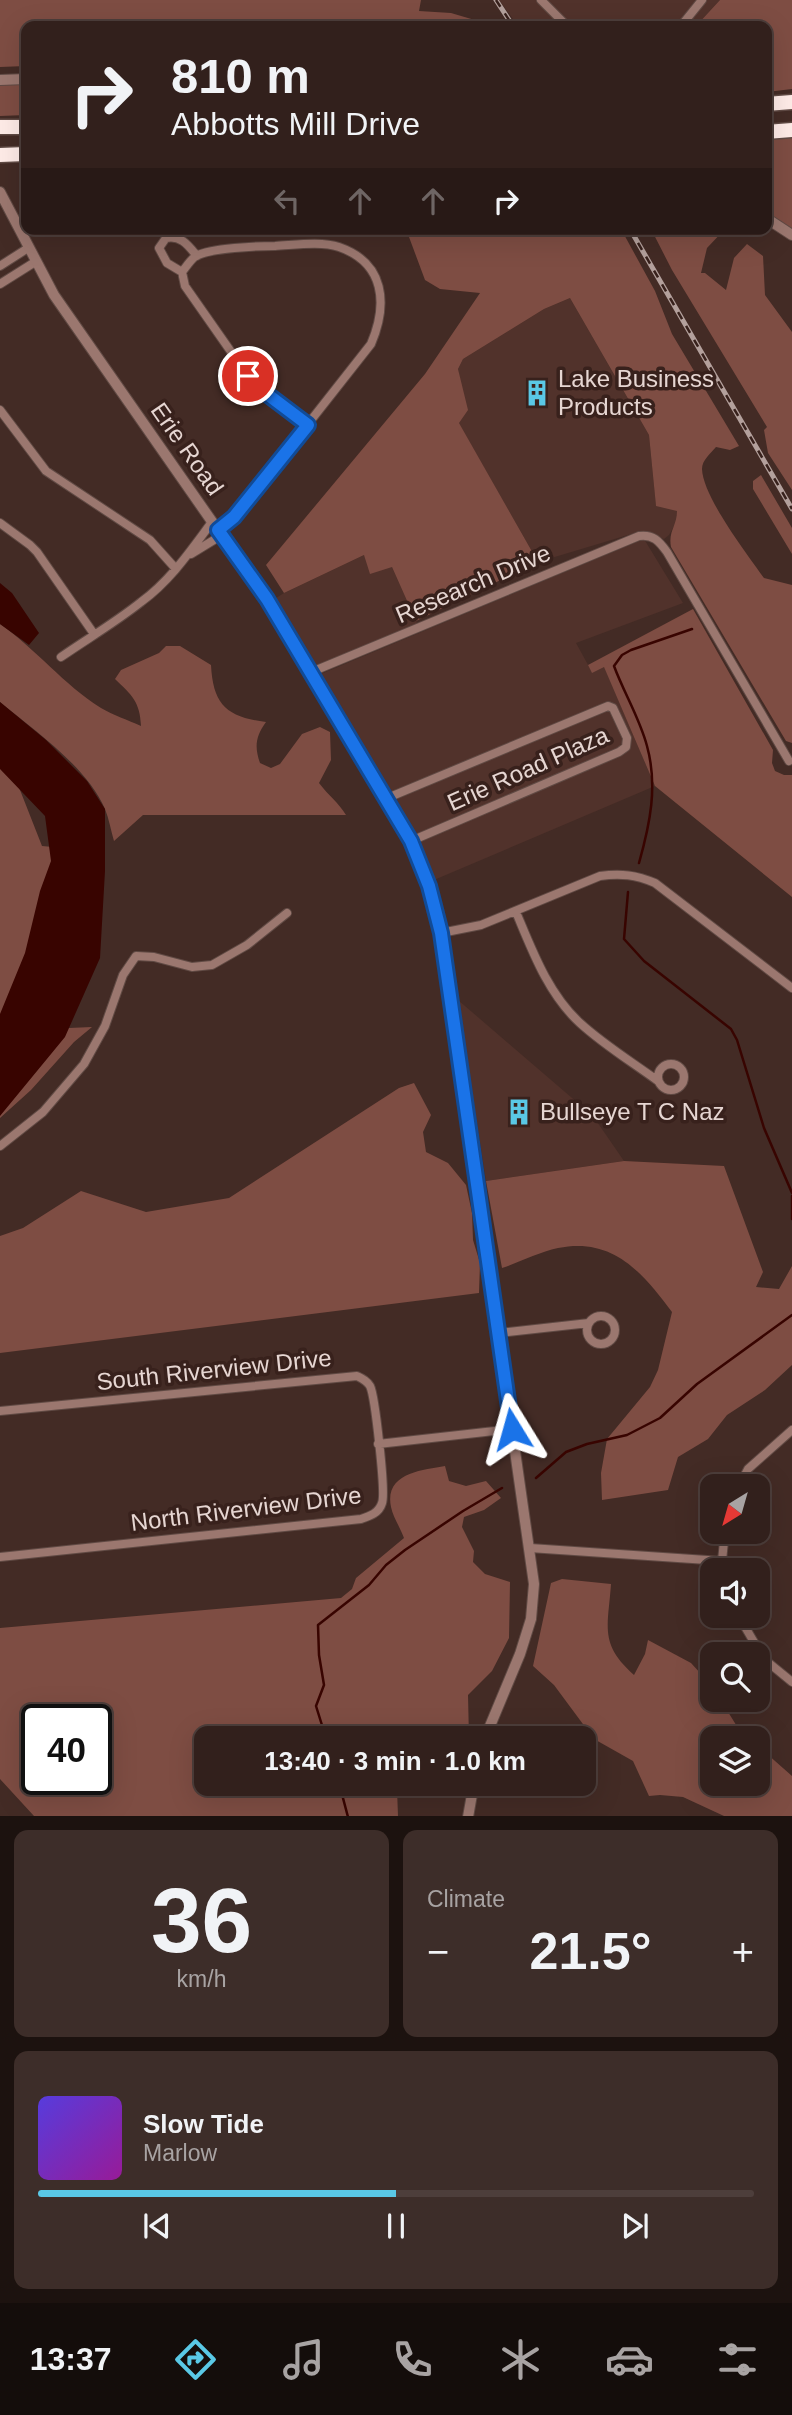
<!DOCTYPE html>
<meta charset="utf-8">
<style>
:root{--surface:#32201c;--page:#3d2d29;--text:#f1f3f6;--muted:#a8a3a3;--line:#4d3e3b;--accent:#5ac8e6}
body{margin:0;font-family:Helvetica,sans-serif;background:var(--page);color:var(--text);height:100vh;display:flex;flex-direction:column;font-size:26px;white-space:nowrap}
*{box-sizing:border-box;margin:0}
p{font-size:23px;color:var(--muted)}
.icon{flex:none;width:38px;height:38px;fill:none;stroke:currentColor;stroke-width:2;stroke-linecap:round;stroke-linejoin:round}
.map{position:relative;height:1816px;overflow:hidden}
.details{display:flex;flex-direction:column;gap:14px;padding:14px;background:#1c120f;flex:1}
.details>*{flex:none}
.guide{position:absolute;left:21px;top:21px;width:751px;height:214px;border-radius:14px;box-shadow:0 7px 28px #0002,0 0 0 2px var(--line);background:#32201c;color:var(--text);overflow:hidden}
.needle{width:46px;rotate:217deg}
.controls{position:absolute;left:700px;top:1474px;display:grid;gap:14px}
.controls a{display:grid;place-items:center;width:70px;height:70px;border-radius:14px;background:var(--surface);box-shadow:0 7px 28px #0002,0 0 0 2px var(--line);font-size:35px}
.speed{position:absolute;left:21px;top:1704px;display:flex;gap:14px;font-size:35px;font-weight:700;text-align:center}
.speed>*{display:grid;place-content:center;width:91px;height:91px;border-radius:50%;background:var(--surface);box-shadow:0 7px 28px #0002,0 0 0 2px var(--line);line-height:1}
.speed .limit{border:4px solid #111;border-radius:10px;background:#fff;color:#111}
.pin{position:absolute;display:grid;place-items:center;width:60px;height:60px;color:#fff;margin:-30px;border:4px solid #fff;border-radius:50%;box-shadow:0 2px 7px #0007}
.me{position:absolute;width:77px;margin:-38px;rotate:352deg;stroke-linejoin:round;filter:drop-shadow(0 0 5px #0008)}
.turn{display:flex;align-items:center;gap:24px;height:147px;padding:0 35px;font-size:32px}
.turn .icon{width:91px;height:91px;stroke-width:2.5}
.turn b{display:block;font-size:49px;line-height:60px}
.lanes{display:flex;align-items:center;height:66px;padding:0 35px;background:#0003;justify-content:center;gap:35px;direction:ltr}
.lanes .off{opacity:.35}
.big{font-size:52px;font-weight:800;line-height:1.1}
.details .card{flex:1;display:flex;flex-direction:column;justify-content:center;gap:10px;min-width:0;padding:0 24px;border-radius:14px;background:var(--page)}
.details .dial{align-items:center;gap:0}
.dial b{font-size:91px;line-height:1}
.song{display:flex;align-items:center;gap:21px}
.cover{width:84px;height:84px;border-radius:10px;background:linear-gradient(135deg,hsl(250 70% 55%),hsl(300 70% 35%))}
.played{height:7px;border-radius:4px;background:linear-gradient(90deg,var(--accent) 50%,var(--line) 50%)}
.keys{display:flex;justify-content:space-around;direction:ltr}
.heat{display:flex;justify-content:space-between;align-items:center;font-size:38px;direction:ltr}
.details .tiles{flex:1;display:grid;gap:14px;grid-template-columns:1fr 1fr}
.card:last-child{grid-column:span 2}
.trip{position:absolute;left:194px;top:1726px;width:402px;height:70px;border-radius:14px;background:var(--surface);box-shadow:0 7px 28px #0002,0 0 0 2px var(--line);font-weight:800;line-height:70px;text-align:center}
.menu{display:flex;height:112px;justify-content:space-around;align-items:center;background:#140d0b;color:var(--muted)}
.menu .icon{width:49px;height:49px}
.menu .on{color:var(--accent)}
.menu b{font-size:32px;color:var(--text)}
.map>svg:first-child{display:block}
.built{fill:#51322b}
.green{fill:#7e4d43;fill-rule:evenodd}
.water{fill:#380400}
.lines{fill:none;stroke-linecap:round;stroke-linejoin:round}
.stream{stroke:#380400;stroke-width:2.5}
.minor-casing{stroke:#604a44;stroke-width:10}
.tertiary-casing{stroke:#604a44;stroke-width:12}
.motorway-casing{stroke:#604a44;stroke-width:17}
.minor{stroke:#9b776f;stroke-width:8}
.tertiary{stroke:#9b776f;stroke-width:10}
.motorway{stroke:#feebe7;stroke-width:14}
.rail-casing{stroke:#b3a09c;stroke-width:5}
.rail{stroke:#38211c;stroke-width:2.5;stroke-dasharray:8;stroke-linecap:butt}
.route-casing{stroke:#114b97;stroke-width:18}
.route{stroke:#1a73e8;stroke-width:12}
.labels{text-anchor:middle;stroke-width:7;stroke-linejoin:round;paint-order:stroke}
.poi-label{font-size:24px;fill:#e6d6d2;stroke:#38211c;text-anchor:start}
.street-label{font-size:24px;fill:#e6d6d2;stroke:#38211c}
</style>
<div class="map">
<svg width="792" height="1817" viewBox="0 0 792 1817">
<rect width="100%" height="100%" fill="#432b25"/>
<!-- built -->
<path class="built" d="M499 0H720L696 26H518Z
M570 298 649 435 656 505 677 510V521L669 535 664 539 646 532H638L538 562 458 422 461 385 458 369 463 359 544 309Z
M644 539 683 603 576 643 592 672 604 666 655 786 434 880 374 771 316 676Z
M364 555 392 567 418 625 312 670 273 600 284 593Z
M458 1000 593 1116 624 1161 486 1181Z"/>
<!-- green -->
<path class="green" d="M0 0H421L419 11 451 13 495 26H26V66L0 67Z
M720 0H792V89L767 92 766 26H696Z
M26 84V115L0 116V85Z
M792 137V231L767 213V140Z
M409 229H621L655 291 672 334 739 446 730 450 716 447C711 453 702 460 702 469 703 497 747 554 764 578L792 585V743L786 741 671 547C668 531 677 526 677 511L656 506 649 435 570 298 544 309 463 359 458 369 468 410 459 423 538 562 416 621 392 567 370 574 364 555 284 593 266 565 425 374 480 293 440 289 425 280 409 237Z
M651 229H725L707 248 701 273H705L726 290 734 258 747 244 763 256 765 295 792 332V490L768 453 764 430 767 427 672 270Z
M761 475 792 528V554L753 489V481Z
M693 609 773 750 772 763 775 771 784 775H792V897L655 786 604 667 592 673 588 665Z
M0 624C36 649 64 685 101 708 113 715 128 720 141 726 140 702 132 695 115 679L121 670 159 653 166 646H180L211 665C213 705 227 717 266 722 256 736 254 746 260 763L271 768 280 764 302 734 320 727 330 732 331 760 319 783C328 795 339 803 346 815H143L114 841C111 831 109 819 105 809 87 767 35 731 0 702Z
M0 739 42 846 86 850 46 1029 92 1027 74 1042 31 1090 0 1118Z
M414 1083 431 1115 423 1132 426 1152 448 1163 466 1185 472 1213 473 1240 480 1263 479 1293 0 1353V1236L23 1228 81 1191 146 1212 229 1198 399 1088Z
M624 1161 724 1166 763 1272 756 1287 779 1289 792 1266V1365L765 1390 727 1415 708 1439 678 1457 668 1490 602 1500 601 1473 607 1439 650 1387 658 1370 672 1312C642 1272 613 1237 558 1248 539 1252 520 1262 502 1268L486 1181Z
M445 1466 449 1481 466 1486 486 1481 501 1498 484 1510 464 1517 462 1527 474 1551 473 1562 485 1574 510 1582 509 1638 492 1671 468 1695 469 1738H206V1783H399L397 1789 398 1816H34L0 1779V1628L341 1598 352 1589 356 1578 404 1538C400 1527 393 1517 391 1507 384 1473 422 1470 445 1466ZM37 1720H96V1780H37Z
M562 1579 611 1584C608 1627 599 1644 634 1675L645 1654 648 1640 691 1663 712 1686V1699H720L738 1728 749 1738H712V1783H758V1746L792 1776V1816H724L683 1797 660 1795 649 1796 633 1761 594 1739 554 1685 533 1666 551 1583Z"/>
<!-- water -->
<path class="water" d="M0 583 12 593 39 633 29 645 0 624Z
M0 702 46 740 87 781 105 809V871L100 958 65 1037 0 1116V1014L25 953 40 891 51 861 45 816 0 769Z"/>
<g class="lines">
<!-- stream -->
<path class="stream" d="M639 863C650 824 658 786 647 746 640 719 624 693 614 666L622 655 631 650 692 629
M628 892 624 939 644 961 731 1029 737 1040 764 1128 792 1193
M792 1196V1219
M536 1478 566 1452 587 1444 627 1435 660 1418 697 1384 792 1315
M326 1738 316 1706 324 1685 319 1655 318 1625 369 1585 386 1565 405 1550 463 1511 502 1488
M339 1783 348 1817"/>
<!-- minor casing -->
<g class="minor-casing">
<path id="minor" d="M541 0 567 26
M681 26 702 0
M197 256C188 245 181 235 166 238L159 248 167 263 182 272 185 286 248 376 259 388 308 425
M0 266 28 248
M182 272C186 267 191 259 196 256 211 248 257 246 275 246 295 245 321 241 339 247 385 263 388 304 371 344L234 518 218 530
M0 284 35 262
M0 410 46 471 150 540 176 569
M0 523 30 545 37 552 94 634
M191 554 222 535
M61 657C87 639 116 622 141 602 171 580 191 550 212 522
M309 673 639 536C653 534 659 541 667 552L789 761
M385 799 608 706 613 708 627 738 626 747 619 752 411 841
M516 912C532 950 548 994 580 1023 604 1045 632 1062 658 1081
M441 933 481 925 600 876C621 873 636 875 655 883L792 988
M658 1077a13 13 0 1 1 26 0a13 13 0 1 1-26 0Z
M0 1146 43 1112 84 1064 105 1026 123 975 136 956 154 957 192 967 212 965 247 945 287 913
M587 1330a14 14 0 1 1 28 0a14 14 0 1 1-28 0Z
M499 1333 589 1323
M0 1411 357 1376C363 1379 367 1381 370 1386 375 1396 386 1493 382 1503 379 1513 370 1516 361 1519L0 1557
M378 1444 512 1429
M739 1486 748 1469 792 1430
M530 1548 722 1561
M723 1570 722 1561 725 1531
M738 1615 764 1659 792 1682"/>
</g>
<!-- tertiary casing -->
<g class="tertiary-casing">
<path id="tertiary" d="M0 80 26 79
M0 192 54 295 266 599 411 841 429 886 441 933 534 1584 531 1619 520 1654 485 1738
M766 218 792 235
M468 1817 474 1783"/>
</g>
<!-- motorway casing -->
<g class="motorway-casing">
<path id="motorway" d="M766 104 792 102
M0 127H26
M766 132 792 130
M0 155 26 154"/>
</g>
<!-- minor -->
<use href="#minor" class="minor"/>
<!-- tertiary -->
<use href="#tertiary" class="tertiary"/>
<!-- motorway -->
<use href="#motorway" class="motorway"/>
<!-- rail casing -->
<g class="rail-casing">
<path id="rail" d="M496 0 513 26
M630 229 792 509"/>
</g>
<!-- rail -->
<use href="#rail" class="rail"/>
</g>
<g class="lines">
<!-- route casing -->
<g class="route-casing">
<path id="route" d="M248 376 259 388 308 425 234 517 218 530 267 599 411 841 429 886 441 933 512 1429"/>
</g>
<!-- route -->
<use href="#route" class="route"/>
</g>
<!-- icons -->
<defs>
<g id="building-bare" transform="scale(2.1)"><path d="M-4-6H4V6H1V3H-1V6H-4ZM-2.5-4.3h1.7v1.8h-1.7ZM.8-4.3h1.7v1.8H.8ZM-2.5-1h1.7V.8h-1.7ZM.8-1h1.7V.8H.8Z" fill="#5ac8e6" stroke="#38211c" stroke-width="2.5" paint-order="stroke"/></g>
</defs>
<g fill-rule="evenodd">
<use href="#building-bare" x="537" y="393"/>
<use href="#building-bare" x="519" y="1112"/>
</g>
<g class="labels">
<!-- poi labels -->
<g class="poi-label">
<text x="558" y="387">Lake Business<tspan x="558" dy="28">Products</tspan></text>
<text x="540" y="1120">Bullseye T C Naz</text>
</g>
<!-- street labels -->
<g class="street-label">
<text transform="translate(187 449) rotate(55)" y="8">Erie Road</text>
<text transform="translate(473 584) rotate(-23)" y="8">Research Drive</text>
<text transform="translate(528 769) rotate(-24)" y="8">Erie Road Plaza</text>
<text transform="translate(214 1370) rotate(-6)" y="8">South Riverview Drive</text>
<text transform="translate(246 1509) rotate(-7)" y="8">North Riverview Drive</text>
</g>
</g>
</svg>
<div class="controls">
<a><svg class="needle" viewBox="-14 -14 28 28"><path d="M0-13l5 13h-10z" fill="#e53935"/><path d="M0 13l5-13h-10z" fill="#a8a3a3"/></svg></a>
<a><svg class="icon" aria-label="sound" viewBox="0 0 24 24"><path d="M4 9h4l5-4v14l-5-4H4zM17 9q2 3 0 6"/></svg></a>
<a><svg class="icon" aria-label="search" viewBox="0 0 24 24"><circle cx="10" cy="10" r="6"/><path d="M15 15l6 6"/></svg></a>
<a><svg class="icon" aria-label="layers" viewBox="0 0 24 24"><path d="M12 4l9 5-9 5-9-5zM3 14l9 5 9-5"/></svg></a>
</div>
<div class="speed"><div class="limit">40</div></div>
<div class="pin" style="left:248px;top:376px;background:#d93025"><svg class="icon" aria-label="arrive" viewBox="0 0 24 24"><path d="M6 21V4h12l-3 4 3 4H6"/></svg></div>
<svg class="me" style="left:512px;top:1429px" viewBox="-20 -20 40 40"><path d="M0-17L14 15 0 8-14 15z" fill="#1a73e8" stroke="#fff" stroke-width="4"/></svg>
<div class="trip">13:40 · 3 min · 1.0 km</div>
<div class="guide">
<div class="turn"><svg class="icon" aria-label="right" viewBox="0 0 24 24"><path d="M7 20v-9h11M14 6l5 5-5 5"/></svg><div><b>810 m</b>Abbotts Mill Drive</div></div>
<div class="lanes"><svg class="icon off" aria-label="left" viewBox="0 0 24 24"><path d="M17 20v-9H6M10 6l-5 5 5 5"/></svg><svg class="icon off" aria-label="ahead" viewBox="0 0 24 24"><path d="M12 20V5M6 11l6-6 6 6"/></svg><svg class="icon off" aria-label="ahead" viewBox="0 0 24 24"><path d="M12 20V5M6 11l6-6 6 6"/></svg><svg class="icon" aria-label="right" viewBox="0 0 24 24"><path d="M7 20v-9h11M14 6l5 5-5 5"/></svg></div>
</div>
</div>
<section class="details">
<div class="tiles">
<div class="card dial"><b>36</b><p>km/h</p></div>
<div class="card"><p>Climate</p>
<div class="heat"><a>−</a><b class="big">21.5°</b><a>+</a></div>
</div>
<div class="card">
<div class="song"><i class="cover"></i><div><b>Slow Tide</b><p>Marlow</p></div></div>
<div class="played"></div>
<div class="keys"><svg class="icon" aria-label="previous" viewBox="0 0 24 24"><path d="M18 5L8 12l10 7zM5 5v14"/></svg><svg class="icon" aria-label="pause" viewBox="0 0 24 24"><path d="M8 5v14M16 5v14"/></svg><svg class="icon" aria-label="next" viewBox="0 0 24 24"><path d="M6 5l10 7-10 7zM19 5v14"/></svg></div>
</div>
</div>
</section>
<nav class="menu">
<b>13:37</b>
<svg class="icon on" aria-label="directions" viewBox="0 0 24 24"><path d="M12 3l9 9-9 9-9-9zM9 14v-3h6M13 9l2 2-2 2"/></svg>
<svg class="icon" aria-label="music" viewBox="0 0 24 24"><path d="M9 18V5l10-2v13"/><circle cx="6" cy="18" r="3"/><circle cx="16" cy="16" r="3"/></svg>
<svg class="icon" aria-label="phone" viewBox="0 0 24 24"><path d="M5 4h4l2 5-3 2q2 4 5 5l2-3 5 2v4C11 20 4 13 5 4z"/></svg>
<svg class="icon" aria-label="climate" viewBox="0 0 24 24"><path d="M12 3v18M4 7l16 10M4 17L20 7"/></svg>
<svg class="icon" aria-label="car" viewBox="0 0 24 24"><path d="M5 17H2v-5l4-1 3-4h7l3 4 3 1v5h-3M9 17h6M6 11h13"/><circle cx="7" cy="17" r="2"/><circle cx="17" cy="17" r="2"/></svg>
<svg class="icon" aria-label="filters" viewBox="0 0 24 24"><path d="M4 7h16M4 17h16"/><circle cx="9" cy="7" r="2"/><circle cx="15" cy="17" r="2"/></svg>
</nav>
